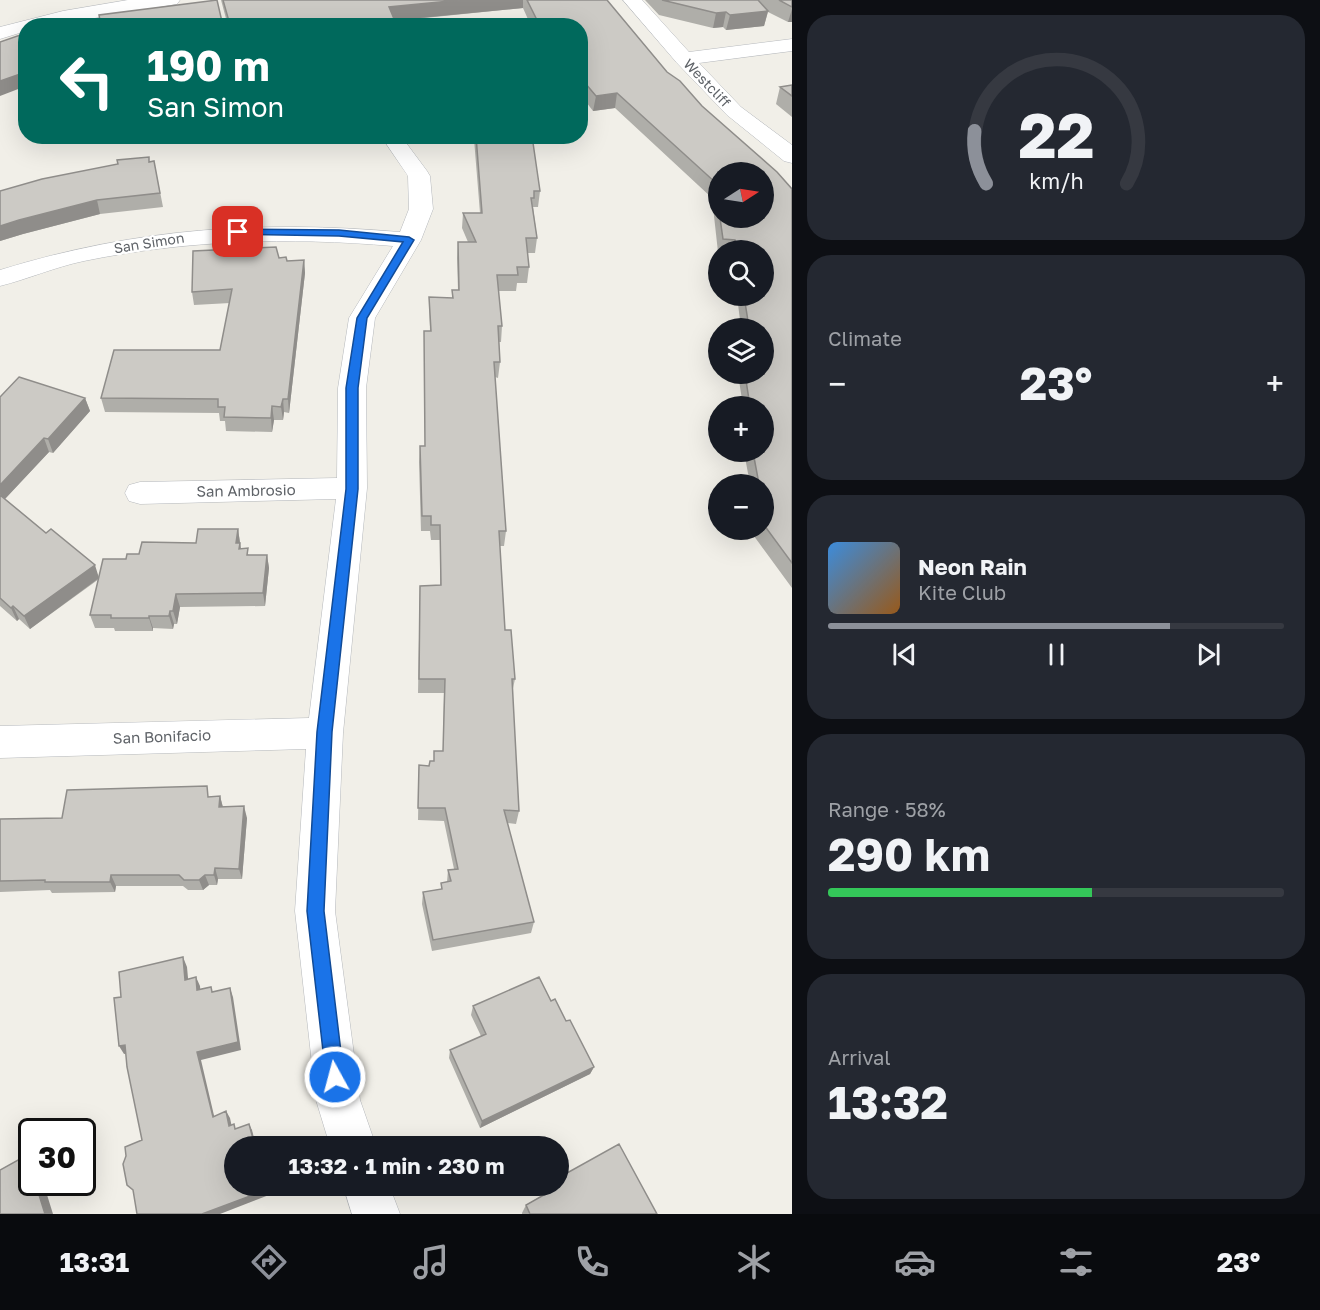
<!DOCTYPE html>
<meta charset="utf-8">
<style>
:root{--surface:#171b24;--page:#242831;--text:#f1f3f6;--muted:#9ea1a6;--line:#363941;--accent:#8c9099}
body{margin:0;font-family:"Golos Text",sans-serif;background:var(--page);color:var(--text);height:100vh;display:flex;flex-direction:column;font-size:22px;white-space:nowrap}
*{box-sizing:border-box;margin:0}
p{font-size:20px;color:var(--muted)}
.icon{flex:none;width:33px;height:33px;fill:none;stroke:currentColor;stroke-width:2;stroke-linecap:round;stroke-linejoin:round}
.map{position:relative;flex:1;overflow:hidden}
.drawer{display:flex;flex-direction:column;gap:15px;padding:15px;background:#0d0f14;width:528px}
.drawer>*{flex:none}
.top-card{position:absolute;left:18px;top:18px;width:570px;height:126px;border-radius:24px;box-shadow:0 6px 24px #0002;background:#00695c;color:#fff;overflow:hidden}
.needle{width:39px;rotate:78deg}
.fabs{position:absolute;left:708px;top:162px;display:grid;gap:12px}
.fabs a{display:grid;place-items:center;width:66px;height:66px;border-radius:50%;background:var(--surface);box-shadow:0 6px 24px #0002;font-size:30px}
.speed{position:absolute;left:18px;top:1118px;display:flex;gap:12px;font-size:30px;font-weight:700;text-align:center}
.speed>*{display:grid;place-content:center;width:78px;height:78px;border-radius:50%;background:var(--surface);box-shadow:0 6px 24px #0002;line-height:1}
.speed .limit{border:3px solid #111;border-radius:9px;background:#fff;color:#111}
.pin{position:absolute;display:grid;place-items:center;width:51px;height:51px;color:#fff;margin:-26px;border-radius:12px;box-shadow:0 3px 9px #0006}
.me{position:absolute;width:66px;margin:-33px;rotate:353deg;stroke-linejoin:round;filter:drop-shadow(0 0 4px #0008)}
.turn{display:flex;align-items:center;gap:21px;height:126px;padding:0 30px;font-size:27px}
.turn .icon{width:78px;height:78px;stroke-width:2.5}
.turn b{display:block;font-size:42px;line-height:51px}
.big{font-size:45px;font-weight:700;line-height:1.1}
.drawer .tile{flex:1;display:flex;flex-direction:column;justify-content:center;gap:9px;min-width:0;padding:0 21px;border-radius:24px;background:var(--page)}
.drawer .dial{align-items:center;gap:0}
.dial svg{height:156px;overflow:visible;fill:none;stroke:var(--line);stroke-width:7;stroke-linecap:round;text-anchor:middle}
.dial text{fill:var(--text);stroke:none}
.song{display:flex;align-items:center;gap:18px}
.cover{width:72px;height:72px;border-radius:9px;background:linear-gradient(135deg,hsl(210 70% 55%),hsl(30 70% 35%))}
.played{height:6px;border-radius:3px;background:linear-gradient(90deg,var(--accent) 75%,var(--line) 75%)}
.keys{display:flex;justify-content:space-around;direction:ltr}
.heat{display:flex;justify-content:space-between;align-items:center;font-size:33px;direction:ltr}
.charge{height:9px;border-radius:4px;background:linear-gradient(90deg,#34c759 58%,var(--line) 0)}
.trip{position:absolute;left:224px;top:1136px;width:345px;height:60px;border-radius:30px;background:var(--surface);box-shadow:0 6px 24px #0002;font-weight:700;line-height:60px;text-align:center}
.tab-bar{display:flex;height:96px;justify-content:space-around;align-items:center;background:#090b0e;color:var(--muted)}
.tab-bar .icon{width:42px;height:42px}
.tab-bar .active{color:var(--accent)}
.tab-bar b{font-size:27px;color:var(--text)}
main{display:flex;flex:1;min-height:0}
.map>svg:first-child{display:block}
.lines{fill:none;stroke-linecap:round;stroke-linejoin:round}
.minor-casing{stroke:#b5b8bc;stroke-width:1}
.minor{fill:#fff;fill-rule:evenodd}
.wall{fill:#afaea9;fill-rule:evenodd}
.shaded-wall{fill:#8f8d8a}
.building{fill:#cccac5;stroke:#8f8d8a;stroke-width:1.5}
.route{fill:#1a73e8;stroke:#114b97;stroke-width:1.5}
.labels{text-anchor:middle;stroke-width:4.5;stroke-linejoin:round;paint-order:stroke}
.far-street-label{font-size:14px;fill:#5f6368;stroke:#fff}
.street-label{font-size:15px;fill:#5f6368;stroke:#fff}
</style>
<main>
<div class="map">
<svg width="792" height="1214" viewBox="0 0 792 1214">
<rect width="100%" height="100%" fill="#f1efe8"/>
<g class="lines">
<!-- minor casing -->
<g class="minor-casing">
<path id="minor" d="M128 0H180L177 4 171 5 48 26H26V31L0 39V27L63 11Z
M623 0H642L689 52 792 39V51L699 63 741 107 792 145V163L784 161 727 115 677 63Z
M381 136H401L427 171 430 176 433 209 421 240 375 318 366 388 367 488 343 733 335 911 360 1100 376 1146H330L316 1100 295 911 306 749 0 758V726L309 718 336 499 140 504 129 501 125 493 129 485 140 482 337 478 338 388 349 318 393 246C289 237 186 240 84 261 55 267 28 279 0 286V270C136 228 259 220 400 232L409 209 408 176Z
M343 1185H389L400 1214H352Z"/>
</g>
<!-- minor -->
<use href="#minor" class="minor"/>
</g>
<!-- wall -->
<path class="wall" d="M221 0H607L667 72 702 106 792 189V588L751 532 752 530H764V484H750L744 452H764V406H743L738 374H764V328H734L737 320H740L737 296H764V250H718V252L712 198 615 108 593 111 580 94V26H531L523 8 395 21 397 26H228ZM718 172 764 218H718Z
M645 0H792V22H788L768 12 764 26 726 30 723 27 713 28 659 15Z
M792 85V117L776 104 780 87Z
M471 136H532L540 191 538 207H533L537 238 535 253H527L529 267 527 283H517L516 291H498L502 326 501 342H499L500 362 498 378 495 377 506 531 504 546H500L505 630 515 679 512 693 519 811 516 824 507 823 534 922 531 933 432 951 422 904 423 892 441 889V883L447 882 448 870 454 869 444 821 418 820 419 765 429 766 443 751 444 693H418L420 586 440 585V540H431L430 531H421L419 462 420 446H425L424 331H430L429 297 452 298V290H458L457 258 458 242H468L462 228 463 213H480L474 139Z
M154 161 163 207 100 214 23 234 0 241V191Z
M279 258 287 261 304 260 305 273 289 413 284 412 283 420H274L272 432 226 431 225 421H220L219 413 105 412 101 398 220 350 230 303 194 305 192 292Z
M0 397 85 398 90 411 53 453 49 452 5 499 99 577 126 559 139 554 196 543 238 529 241 549 249 555H267L269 568 265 606 180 607 177 624H174L173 629 153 628V631H115L114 628H95L90 615 99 579 30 629 19 619 17 621 0 606Z
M220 796 223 807 247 818 242 879H218L217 885H209L203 890H188L183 886H116L115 892 52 893 50 890 0 892V819L62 818 210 797Z
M551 1001 566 1021 594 1067 590 1074 480 1128 449 1058 450 1050 481 1036 471 1015 473 1006Z
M547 1185H558L657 1214H522V1213L526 1205 544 1194 543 1192Z"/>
<!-- shaded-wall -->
<path class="shaded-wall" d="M460 0H523V8L389 21V7Z
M755 0H758L757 6 768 11 764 26 726 30 730 15Z
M792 9V22H788Z
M726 12 723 27 713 28 716 13Z
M26 67V86L0 96V81L21 68Z
M617 93 615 108 593 111 596 96Z
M97 200 100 214 23 234 0 241V226L19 220Z
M304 260 305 273 289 413 288 399Z
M85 398 90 411 53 453 48 439Z
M283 399 284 412 283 420 281 407Z
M272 406 274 420 272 432 271 418Z
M44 438 49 452 3 501 0 494V485Z
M238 529 240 543 242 556 236 543Z
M267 555 269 568 265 606 263 593Z
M95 565 99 578 30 629 24 616Z
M176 594 180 607 177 624 173 611Z
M13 606 19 619 17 621 11 608Z
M170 611 174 624 173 629 169 616Z
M149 616 153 628V631L149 618Z
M220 796 223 808 219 807Z
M244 806 247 818 242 879 239 869Z
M215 868 218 879 217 885 214 875Z
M111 875 116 886 115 892 110 882Z
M205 875 209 885 203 890 199 880Z
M183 957 187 967 189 989 185 980Z
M196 977 200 986 201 999 197 990Z
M230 988 233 997 241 1050 201 1060 216 1124 213 1117 197 1052Z
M125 1045 130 1053 124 1054 119 1046Z
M594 1067 590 1074 480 1128 482 1121Z
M226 1111 230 1118 233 1132 229 1126Z
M249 1124 252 1130 256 1146H255Z
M27 1155 32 1159V1171Z
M35 1182H43L53 1214H45Z
M265 1185H266L269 1195 220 1214H202Z"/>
<!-- building -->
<path class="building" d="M217 0 223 26H101L99 15Z
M223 0H460L389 7 397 26H292L290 20 230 25Z
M527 0H607L667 72 680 81 702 106 777 172 792 189V563L764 525V484H759L753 452H764V406H750L745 374H764V328H738L737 320 748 321 744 296H764V250H737L735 240 723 239 720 218H764V172H718V204L716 183 617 93 596 96 580 77V26H540Z
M662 0H758L768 11 730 15 726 12 716 13Z
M779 0H792V7Z
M67 22 70 26H55Z
M26 33V67L21 68 26 72 0 81V42Z
M792 85V96L780 87Z
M476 136H532L540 191H534V198H531L537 238H526L529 267H517L518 275H497L502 326H498L500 362H494L506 531H499L505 630H511L515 679H512L519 811 504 810 534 922 433 940 423 892 442 889 441 883 451 881 448 870 458 869 445 808H418L419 765 429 766 430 761H434V751H443L445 679H419L420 586 441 585 440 525H431V516H422L420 446H425L424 331H431L429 297 453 298 452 290H459L458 242H476L463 213H482Z
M149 157V162L154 161 160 193 97 200 19 220 0 226V191L42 179 118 164 117 160Z
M276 247 279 258 286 257 287 261 304 260 288 399H283L281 407 272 406 271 418 224 417 225 407H218V399L101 398 114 350H220L232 289 192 292 193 251Z
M19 377 85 398 48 439 44 438 0 485V397Z
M0 495 46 533 51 529 95 565 24 616 13 606 11 608 0 598Z
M198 529H238L236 543H240L239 549 248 548 247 555H267L263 593 176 594 173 611H170L169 616H149V618H111V615H90L103 559H126L127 554H139L142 542 196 543Z
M207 786 208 797 220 796 219 807 244 806 239 869 215 868 214 875H205L199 880H184L179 875H111L110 882H45V880L0 881V819L62 818 67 790Z
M183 957 185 980 196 977 197 990 211 987 212 992 230 988 238 1042 197 1052 213 1117 226 1111 229 1126 234 1124 235 1129 249 1124 255 1146H234V1185H265L266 1190 202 1214H137L133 1190 127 1185 123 1164 126 1156 125 1147 142 1140 127 1067 125 1045 119 1046 114 998 121 997 119 972Z
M539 977 551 1001 555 999 566 1021 570 1020 594 1067 482 1121 450 1050 486 1034 473 1006Z
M619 1144 657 1214H530L526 1205 551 1191 548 1185H558V1178Z
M27 1155 32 1171V1182H35L45 1214H0V1170Z"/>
<!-- route -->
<path class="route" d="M238 229 339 230 409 237 414 240 367 318 358 388V489L332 732 324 911 344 1077 342 1083 335 1086 329 1083 326 1077 307 911 317 732 346 489V388L357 318 403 242 339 236 234 234V230Z"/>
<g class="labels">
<!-- far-street labels -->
<g class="far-street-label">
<text transform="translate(707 83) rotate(46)" y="5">Westcliff</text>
<text transform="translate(149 243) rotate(-9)" y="5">San Simon</text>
</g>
<!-- street labels -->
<g class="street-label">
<text transform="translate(246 491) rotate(-1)" y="5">San Ambrosio</text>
<text transform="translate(162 737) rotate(-2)" y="5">San Bonifacio</text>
</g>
</g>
</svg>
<div class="fabs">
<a><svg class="needle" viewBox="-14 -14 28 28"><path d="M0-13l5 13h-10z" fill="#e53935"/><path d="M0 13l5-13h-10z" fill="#9ea1a6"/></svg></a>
<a><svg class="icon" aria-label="search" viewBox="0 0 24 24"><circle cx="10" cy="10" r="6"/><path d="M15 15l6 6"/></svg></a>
<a><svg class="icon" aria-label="layers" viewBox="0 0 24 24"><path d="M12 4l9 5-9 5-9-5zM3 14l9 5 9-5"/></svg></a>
<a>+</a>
<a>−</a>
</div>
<div class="speed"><div class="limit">30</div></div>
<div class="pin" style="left:238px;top:232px;background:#d93025"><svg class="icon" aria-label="arrive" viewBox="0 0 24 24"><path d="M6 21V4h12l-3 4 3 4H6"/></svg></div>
<svg class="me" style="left:335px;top:1077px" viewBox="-20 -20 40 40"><circle r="17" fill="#1a73e8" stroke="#fff" stroke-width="3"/><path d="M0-11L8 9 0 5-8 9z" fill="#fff"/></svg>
<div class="trip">13:32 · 1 min · 230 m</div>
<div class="top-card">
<div class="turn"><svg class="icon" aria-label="left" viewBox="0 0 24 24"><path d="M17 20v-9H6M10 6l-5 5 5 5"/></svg><div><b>190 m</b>San Simon</div></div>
</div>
</div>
<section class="drawer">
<div class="tile dial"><svg viewBox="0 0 100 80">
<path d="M14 69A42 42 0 1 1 86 69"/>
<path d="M14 69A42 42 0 0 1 8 42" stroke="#8c9099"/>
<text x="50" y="56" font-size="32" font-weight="700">22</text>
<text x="50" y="72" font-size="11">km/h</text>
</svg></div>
<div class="tile"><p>Climate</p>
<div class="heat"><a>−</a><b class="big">23°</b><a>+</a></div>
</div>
<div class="tile">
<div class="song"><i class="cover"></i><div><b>Neon Rain</b><p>Kite Club</p></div></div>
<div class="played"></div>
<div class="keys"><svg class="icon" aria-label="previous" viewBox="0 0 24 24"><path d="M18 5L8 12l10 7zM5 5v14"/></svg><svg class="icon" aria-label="pause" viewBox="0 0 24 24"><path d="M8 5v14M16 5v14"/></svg><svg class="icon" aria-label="next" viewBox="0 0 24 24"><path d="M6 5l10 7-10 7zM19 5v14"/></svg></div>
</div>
<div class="tile"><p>Range · 58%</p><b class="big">290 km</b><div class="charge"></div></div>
<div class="tile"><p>Arrival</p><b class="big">13:32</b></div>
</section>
</main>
<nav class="tab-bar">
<b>13:31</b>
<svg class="icon active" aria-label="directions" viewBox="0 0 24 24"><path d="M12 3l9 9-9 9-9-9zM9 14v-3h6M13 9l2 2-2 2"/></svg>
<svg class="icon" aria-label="music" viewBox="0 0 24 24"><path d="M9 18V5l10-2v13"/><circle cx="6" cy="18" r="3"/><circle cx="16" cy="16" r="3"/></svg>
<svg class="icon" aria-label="phone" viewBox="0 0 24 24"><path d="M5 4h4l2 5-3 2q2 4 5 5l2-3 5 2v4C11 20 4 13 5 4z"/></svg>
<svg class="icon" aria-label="climate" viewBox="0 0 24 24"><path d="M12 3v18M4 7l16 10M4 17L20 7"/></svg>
<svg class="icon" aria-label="car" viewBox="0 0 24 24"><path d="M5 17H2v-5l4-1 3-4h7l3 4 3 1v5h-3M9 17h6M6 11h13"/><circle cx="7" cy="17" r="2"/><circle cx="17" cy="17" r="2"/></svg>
<svg class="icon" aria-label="filters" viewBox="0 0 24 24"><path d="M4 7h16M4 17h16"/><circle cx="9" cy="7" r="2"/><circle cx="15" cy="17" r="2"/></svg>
<b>23°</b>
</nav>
